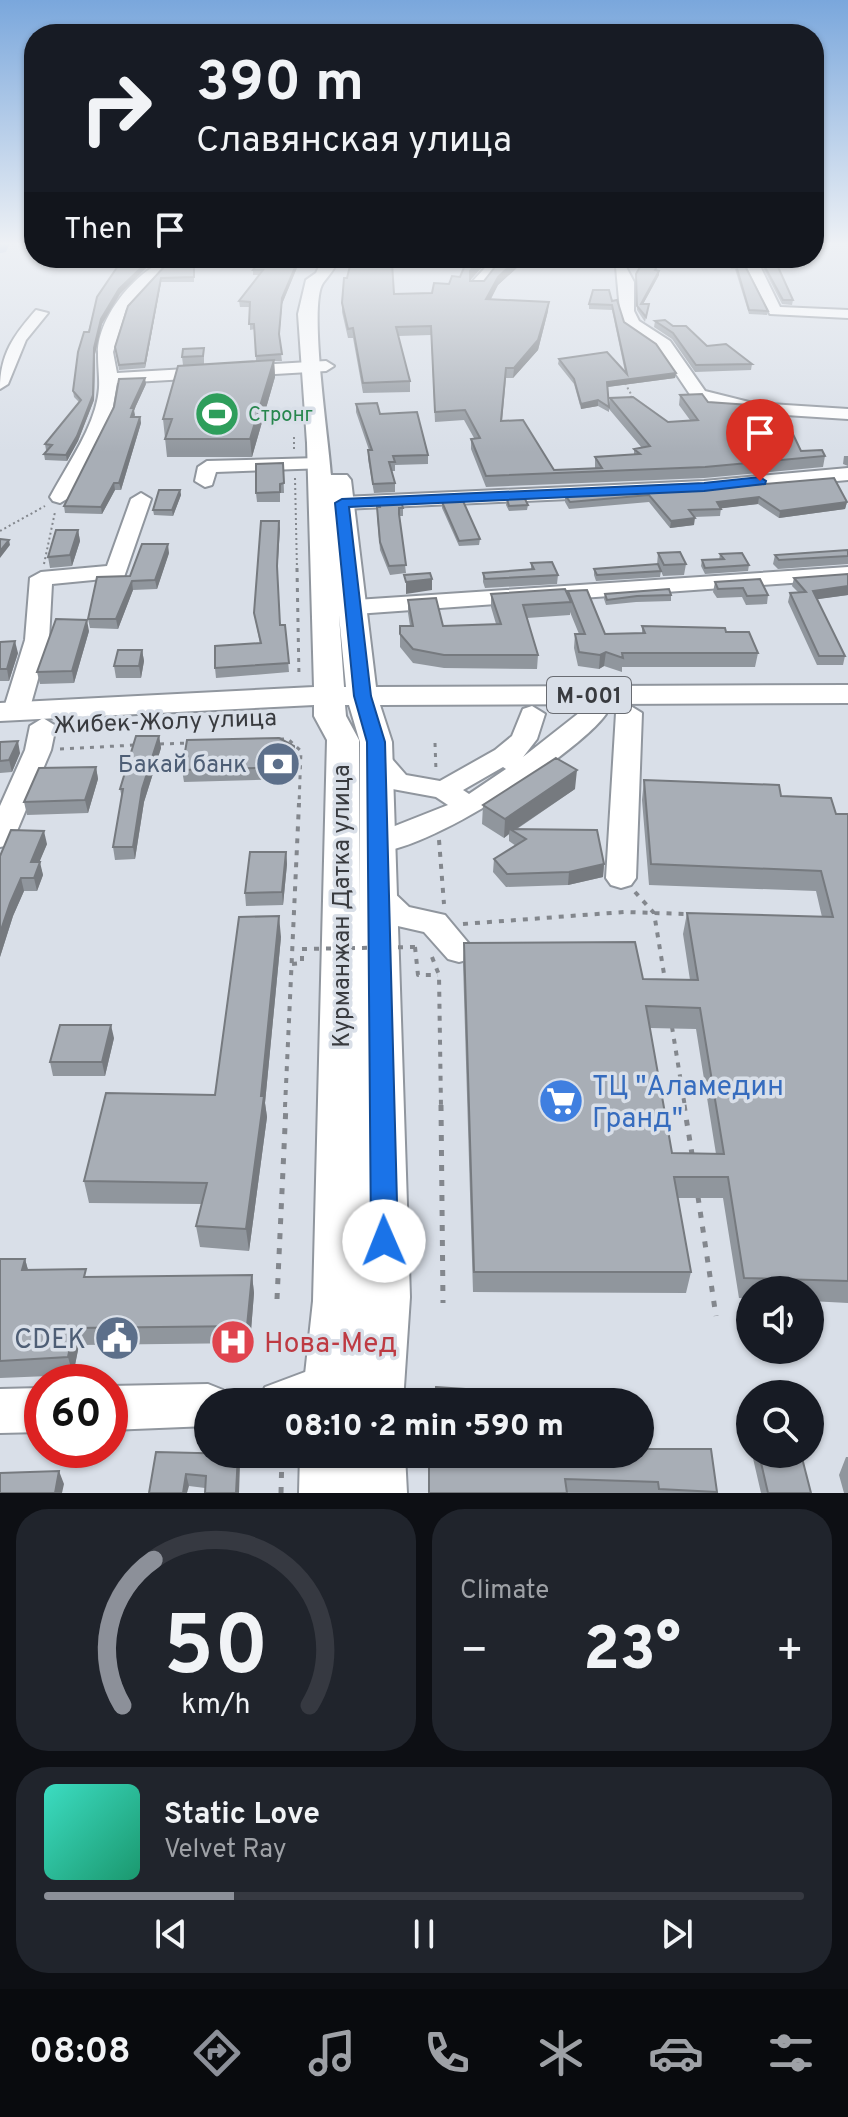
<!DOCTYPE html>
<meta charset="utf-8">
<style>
:root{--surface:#171b24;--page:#20242c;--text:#f1f3f6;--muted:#9ea1a6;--line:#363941;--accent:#8c9099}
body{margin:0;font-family:Overpass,sans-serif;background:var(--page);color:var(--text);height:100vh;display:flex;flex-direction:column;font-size:30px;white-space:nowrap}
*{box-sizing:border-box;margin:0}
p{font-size:26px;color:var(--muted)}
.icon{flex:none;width:44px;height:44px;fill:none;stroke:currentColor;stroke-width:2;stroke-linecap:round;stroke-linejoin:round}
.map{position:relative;height:1493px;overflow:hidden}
.sheet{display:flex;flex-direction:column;gap:16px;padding:16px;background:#0d0f14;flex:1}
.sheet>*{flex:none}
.guide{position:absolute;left:24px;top:24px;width:800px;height:244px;border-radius:32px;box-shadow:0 2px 6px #0004;background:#171b24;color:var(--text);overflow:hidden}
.controls{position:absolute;left:736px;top:1276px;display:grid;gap:16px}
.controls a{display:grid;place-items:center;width:88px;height:88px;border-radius:50%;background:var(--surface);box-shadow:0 2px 6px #0004;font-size:40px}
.speed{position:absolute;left:24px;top:1364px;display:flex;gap:16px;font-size:40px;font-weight:700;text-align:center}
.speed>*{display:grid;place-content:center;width:104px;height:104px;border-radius:50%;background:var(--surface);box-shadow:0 2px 6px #0004;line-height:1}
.speed .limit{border:12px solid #d22;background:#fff;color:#111}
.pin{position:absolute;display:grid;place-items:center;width:68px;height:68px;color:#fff;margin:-82px -34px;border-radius:50% 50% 50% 0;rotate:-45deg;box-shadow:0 0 8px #0007}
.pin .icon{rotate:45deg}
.me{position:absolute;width:88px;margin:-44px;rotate:359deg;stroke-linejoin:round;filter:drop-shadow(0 0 6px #0008)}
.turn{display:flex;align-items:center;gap:28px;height:168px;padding:0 40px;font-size:36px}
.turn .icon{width:104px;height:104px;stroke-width:2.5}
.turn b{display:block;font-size:56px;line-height:68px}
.then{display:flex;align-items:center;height:76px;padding:0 40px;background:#0003;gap:16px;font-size:30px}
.big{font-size:60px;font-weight:800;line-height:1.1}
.sheet .tile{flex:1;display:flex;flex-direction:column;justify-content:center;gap:12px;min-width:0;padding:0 28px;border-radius:32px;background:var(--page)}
.sheet .dial{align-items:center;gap:0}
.dial svg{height:208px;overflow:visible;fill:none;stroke:var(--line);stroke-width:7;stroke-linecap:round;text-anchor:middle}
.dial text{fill:var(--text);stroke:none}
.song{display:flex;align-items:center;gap:24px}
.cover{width:96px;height:96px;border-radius:12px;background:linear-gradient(135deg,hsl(170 70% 55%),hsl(160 70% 35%))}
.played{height:8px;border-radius:4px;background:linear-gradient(90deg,var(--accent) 25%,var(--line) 25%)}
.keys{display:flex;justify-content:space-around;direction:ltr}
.heat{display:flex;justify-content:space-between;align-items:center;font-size:44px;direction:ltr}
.sheet .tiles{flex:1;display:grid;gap:16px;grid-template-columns:1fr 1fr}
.tile:last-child{grid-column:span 2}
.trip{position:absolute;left:194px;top:1388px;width:460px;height:80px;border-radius:40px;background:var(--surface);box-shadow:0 2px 6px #0004;font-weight:800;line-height:80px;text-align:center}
.dock{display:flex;height:128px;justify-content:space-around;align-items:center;background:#090b0e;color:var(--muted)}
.dock .icon{width:56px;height:56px}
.dock .on{color:var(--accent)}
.dock b{font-size:36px;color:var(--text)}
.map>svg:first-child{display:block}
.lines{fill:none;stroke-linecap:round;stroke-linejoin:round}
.river{fill:#7593c9;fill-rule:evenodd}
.minor-casing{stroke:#90969e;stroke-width:4}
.major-casing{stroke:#90969e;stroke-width:4}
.path-far3{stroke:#83878d;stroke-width:2;stroke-dasharray:2 3;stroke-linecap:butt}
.path-far2{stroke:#83878d;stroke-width:3;stroke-dasharray:4 6;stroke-linecap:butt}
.path-far1{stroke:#83878d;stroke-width:4;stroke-dasharray:5 7;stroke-linecap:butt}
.path{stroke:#83878d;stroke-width:5;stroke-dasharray:6 9;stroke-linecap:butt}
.minor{fill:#fff;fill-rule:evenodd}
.major{fill:#fff;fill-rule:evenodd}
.path-bridge{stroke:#83878d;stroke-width:4;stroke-dasharray:5 7;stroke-linecap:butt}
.wall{fill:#90969d;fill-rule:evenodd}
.shaded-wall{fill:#767a7f}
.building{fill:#a8aeb6;stroke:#767a7f;stroke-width:2;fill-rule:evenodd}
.route{fill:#1a73e8;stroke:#114b97;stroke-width:2}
.labels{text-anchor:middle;stroke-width:7;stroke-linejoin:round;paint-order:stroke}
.far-leisure-label{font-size:20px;fill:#27864d;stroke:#d9dfe8;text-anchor:start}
.shield{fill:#d9dfe8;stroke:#696c72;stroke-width:2}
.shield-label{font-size:22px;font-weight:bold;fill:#393b3f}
.street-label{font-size:24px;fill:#393b3f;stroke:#d9dfe8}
.service-label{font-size:24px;fill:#4e5e75;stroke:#d9dfe8;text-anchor:end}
.near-shop-label{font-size:28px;fill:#366cbe;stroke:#d9dfe8;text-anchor:start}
.near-service-label{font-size:28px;fill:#4e5e75;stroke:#d9dfe8;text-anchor:end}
.near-health-label{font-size:28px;fill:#be3a42;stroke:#d9dfe8;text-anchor:start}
</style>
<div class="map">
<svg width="848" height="1493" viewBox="0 0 848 1493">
<rect width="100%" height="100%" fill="#d9dfe8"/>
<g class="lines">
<!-- river -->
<path class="river" d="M0 243H10L6 252 0 253Z"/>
<!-- minor casing -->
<g class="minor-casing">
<path id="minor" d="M173 258H195L163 269 126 309 113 352 117 373 326 361 334 366 326 371 117 383 112 412 70 497 60 503 53 501 50 497C65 469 86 439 95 409 102 385 98 377 98 354 97 317 138 267 173 258Z
M494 258H508L482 288H472V282Z
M742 258H756L780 307 848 310V318L770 314Z
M616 267H626L634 282V311L639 321 670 341 705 391 753 403 848 409V419L753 413 693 399 658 347 625 324 620 311Z
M36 310 48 313 26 340 8 384 0 389C0 354 14 335 36 310Z
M319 458 328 464 326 468 216 472 212 485 205 487 195 481 198 467 207 461Z
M848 468V480L704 493 342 509 332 503 342 497 704 481Z
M141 493 151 499 124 577 52 584 49 640 29 711 16 719 7 716 3 711 25 640 30 578 41 572 107 566 131 499Z
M848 567V579L356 614 345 607 356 600Z
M629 705 642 713 636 878 631 885 621 888 611 885 606 878 616 713Z
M532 706 545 714 537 739 523 757 584 709 593 706 606 714C579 753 412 863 367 851L363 844 367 837 448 805 436 797 387 788 363 757 367 751H385L406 775 440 781 495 750 512 736 523 709ZM503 767 506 769 469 794 463 790Z
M43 718 56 726 51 750 14 838 10 845 0 847V806L25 750 30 726Z
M378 885 389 888 409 907 445 915 475 951 470 959 459 962 448 959 424 932 389 924 363 895 367 888Z
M329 1363 344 1369 350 1384 344 1399 336 1402H259L265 1387Z
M208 1384 223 1390 228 1402H208V1426L110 1430V1386Z
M42 1388V1432L0 1433V1389Z"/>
</g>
<!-- major casing -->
<g class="major-casing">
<path id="major" d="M323 258H339C335 269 329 275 323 283 308 304 329 442 331 475H347L351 480 376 687 848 685V703L380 705 392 742 410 1297 403 1402H302L313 1301 327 740 314 716V705L0 721V703L314 687 307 443 298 314 306 280 316 273ZM339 615 346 687H344ZM345 705H349L360 742V915L359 740 346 716Z
M300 1454H405L407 1493H299Z"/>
</g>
<!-- path-far3 -->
<path class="path-far3" d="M625 383 632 396 628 400
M294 437V450
M295 478 297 570
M0 531 45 506
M44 564 55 512"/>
<!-- path-far2 -->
<path class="path-far2" d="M297 568 299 677
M280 739H288L301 751 299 805
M435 743 436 771
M160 744 188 743
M60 749 136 745"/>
<!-- path-far1 -->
<path class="path-far1" d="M439 840 444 904
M635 892 654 913 665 980
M463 924 624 912 687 914
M415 947 418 975H438
M432 957 439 975 441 1107
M292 964 302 963V949
M672 1027 685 1107
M285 1107 299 803"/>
<!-- path -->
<path class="path" d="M441 1105 443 1303
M684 1105 692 1154
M698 1197 716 1316
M277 1299 286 1105
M416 1402 417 1398
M281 1493 282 1454"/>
<!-- minor -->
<use href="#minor" class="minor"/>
<!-- major -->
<use href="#major" class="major"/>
<!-- path-bridge -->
<path class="path-bridge" d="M302 949 415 947"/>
</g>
<!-- wall -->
<path class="wall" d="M204 258H238L205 260Z
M262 258H301L282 304 279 338 282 361H274L275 377 252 457H167L163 419 183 365 182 357 204 348V364L256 361 255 329 250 330V307H240L239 301 259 275H253V270Z
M352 258H375L372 263 394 294 432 293 490 258 470 281H484L502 258H576L556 268 520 265 498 285 491 299 548 311 538 350 513 378H506L502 421 554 470 595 468V457L634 454V449L642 448 609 409V412L598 406 581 409 574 384 558 364 559 359 625 372 612 310 589 309V304L612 301 624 322 676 373 675 378 608 387 609 405 610 398 668 422 690 420 679 405 680 395 708 402 801 451 825 456 823 467 704 478 486 487 471 449V439L474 438 464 420 435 422 431 335 398 336 410 381V392L363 393 353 338H348L342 312V303Z
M726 258H741L768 311 767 315 749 314 735 269H731Z
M758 258H774L793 300 792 305 782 304Z
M660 260 656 271H659V275L643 304H649L645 322 637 310 636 274Z
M145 264 146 268 120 294 102 324 95 354 94 400 78 441 67 461 45 460 44 454 47 450H46L45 444 79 402 74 397 73 391 97 297Z
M194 264V282H161L145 368 119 370 115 347 164 267Z
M655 321 673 326 707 346 752 364 751 370 695 372 672 339 654 327Z
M146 384 134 410V417H140L141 423 121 490H115L102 514 65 513 64 506 114 407Z
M356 404 380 414 428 455V464L395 465V471H392L395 483V492L374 493 368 459V450H369L356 412Z
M844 456H848V466L843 464Z
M283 463 284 493H280V502H257L256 493Z
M705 489 847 502 845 509 779 518 758 504 721 508 720 516 694 517V525L670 528 649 502 569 509 565 502V495Z
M180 490 181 495 173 516 154 515 153 510Z
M507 499 528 505 527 510 509 511 506 505Z
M379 502 403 508V516H399L406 573 390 575 380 550 377 516Z
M442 502 480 539 479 545 459 546 442 508Z
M279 521 277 575 280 625H285L289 672 216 678 215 668 260 644 254 613Z
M78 530 80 541 72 566 50 568 48 557Z
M848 550V564L778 569 773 564 775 555Z
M169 553 157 589 133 590 118 629 90 628 88 619 130 576Z
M658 553 686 564 684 575 663 576 661 571 660 577 596 581 594 575V569L657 565Z
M720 554 749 565 748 571 705 574 701 566 702 560H719Z
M531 563 558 575 557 584 485 588 483 582V573L531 569Z
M848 574V595L817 599 845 656 843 665H817L788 602 790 593 798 592 792 586 794 578Z
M760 579 768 595 767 604 746 605 742 597 717 598 713 592 715 582Z
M568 591 605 634 642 633V626L726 632 758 653 755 667H622V672L604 666 599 669 578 666 574 648 575 634H579L570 612V615L527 618 538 655 537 669 444 668 413 663 400 647V626H410L408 613V600L443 626 496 624 491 607V594L568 595Z
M605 594 671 595V601L636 602 606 605 604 599Z
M89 631 74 683 40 684 37 672Z
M0 642 18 653 9 681H0Z
M142 650 144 661 141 678H116L114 666Z
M159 736 161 748 144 802 135 859 115 860 113 847 122 798 120 789Z
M0 742 20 753 12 772 0 773Z
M294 746 295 758 293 779 184 782 182 770Z
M96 767 98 779 88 813 27 815 24 802Z
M644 780 781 796 836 814H848V1303L810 1301V1290H750V1299L739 1298 723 1198H678L691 1272 686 1293 473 1292 463 964 464 943 643 979 690 980 683 934 687 913 822 917 816 891 649 885 642 800ZM650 1028 696 1029 716 1154 672 1153Z
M575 789 517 829 604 864 603 877 568 885 506 887 493 872 494 859 516 846 509 841V834L504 838 482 824 483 805Z
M47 844 39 862 43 875 37 891H24L13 916 0 957V856Z
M286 852 287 864 283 905 246 906 245 893Z
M281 937 265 1103 267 1117 249 1251 200 1247 196 1226 202 1204 89 1203 84 1181 215 1095Z
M114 1038 105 1076H53L50 1062Z
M0 1259H25L28 1270 88 1277 252 1275 254 1293 250 1343 79 1345 73 1375 0 1378Z
M156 1452 240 1465 205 1488 189 1486Z
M640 1454 717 1492 716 1493H429Z
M752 1454H801L811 1493H761Z
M846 1457H848V1493H844L839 1475Z"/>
<!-- shaded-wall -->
<path class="shaded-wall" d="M299 258H301L282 304 279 340 282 298Z
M482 258H490L470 280V271Z
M518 258H520V265L498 285 486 308V299L498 277Z
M559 258H576L556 268 557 259Z
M145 264 146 268 120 294 102 324 95 354 94 400 78 441 67 461 66 455 101 319 119 289Z
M659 271V275L641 308V304Z
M161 278V282L145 368V363Z
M549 302 548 311 538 350 513 378 514 368Z
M274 360 275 377 252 457 250 439Z
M676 373 675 378 607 387V382Z
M145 378 146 384 134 410 135 415 132 423 131 408Z
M598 400V406L581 409V404Z
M140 417 141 423 121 490 119 483Z
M114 483 115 490 102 514 101 507Z
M180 490 181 495 173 516 172 510Z
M759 497 758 504 716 509 717 502Z
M847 502 845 509 779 518 780 511Z
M695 518 694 525 670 528 671 521Z
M279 521 280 529 277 575V566Z
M78 530 80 541 72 566 70 555Z
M9 540 10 545 0 558V551Z
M168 544 169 553 157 589 155 580Z
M432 579V590L406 594V582Z
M132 581 133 590 118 629 116 619Z
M848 586V595L812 600 813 591Z
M87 620 89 631 74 683 72 671Z
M15 641 18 653 9 681 7 669Z
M142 650 144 661 141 678 139 666Z
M606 652 604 666 599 669 600 655Z
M159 736 161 748 144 802 135 859 133 847 142 789Z
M18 741 20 753 12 772 9 760Z
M294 746 295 758 293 779 292 767Z
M96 767 98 779 88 813 85 800Z
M577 770 575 789 513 831 510 829 509 834 504 838 505 819Z
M44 831 47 844 34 875 31 862Z
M286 852 287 864 283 905 282 892Z
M40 862 43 875 37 891 34 878Z
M604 864 603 877 568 885 569 872Z
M21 878 24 891 13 916 0 957V933L10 903Z
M279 916 281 937 265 1103 267 1117 249 1251 246 1229 261 1096Z
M111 1025 114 1038 105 1076 102 1062Z
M25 1259 30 1277 22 1270Z
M252 1275 254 1293 250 1343 247 1326Z
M74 1328 79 1345 73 1375 68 1357Z
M238 1454 240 1465 239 1493H236Z
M59 1471 64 1484 62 1493H55Z
M186 1474 189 1486 187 1493H183Z"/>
<!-- building -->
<path class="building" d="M262 258H299L282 298 279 334 282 354 256 356 254 324H249L250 302 239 301 263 270H253Z
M352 258H371L368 264 392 263 394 294 432 293 434 283 449 284 452 276 460 277 468 258H482L470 271V281H484L502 258H518L498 277 486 299 549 302 538 340 514 368H506L501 421 523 420 554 470 602 468 595 457 640 454 634 449 650 446 610 398 633 397 668 422 698 420 680 395 702 394 708 402 780 407 801 451 822 450 825 456 705 467 486 476 471 439 480 438 465 410 435 412 431 326 396 327 410 381 363 383 353 328 348 329 342 303 344 278H347Z
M728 258H741L768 311 749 310 736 265H731Z
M760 258H774L793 300H783Z
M644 260H660L655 270 659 271 641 304H649L646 317 637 306 636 274Z
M120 263 145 264 119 289 101 319 94 348 93 395 77 436 66 455 44 454 52 445 45 444 81 400 73 391 78 352 84 332H89L97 297Z
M194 264V277L161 278 145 363 119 365 115 347 128 306 164 267Z
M593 290H609L612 301 617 300 624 322 656 344 676 373 607 382 609 407 598 400 581 404 574 379 559 359 607 352 627 374 612 305 589 304Z
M665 320 673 326H686L707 346 726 344 752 364 696 365 673 333 655 321Z
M204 348 203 356 182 357 183 349Z
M274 360 250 439H165L172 419H163L178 366Z
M145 378 131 408H134L131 417H140L119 483H114L101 507 64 506 114 407 119 379Z
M377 403 380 414 417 412 428 455 393 456 395 462H389L395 483 373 484 368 450H372L356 404Z
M283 463 284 483 280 484V492L256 493V464Z
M834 478 847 502 780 511 759 497 717 502 721 509 689 510 695 518 671 521 649 495 570 502 565 495 705 489Z
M159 490H180L172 510H153Z
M507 499H525L528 505 509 506Z
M401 501 403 508H399V514L406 565 389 566 380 542 377 507H380L379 502Z
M463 501 480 539 459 541 442 502Z
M261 521H279L277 566 280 625H285L289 663 215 668V646L261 643 254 613Z
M56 530H78L70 555 48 557Z
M0 539 9 540 0 551Z
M142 544H168L155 580 132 581 116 619H88L97 577 130 576Z
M848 550V556L779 560 775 555Z
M680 552 686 564 664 565 658 553Z
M742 553 749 565 705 568 702 560 724 559 720 554Z
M552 562 558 575 485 579 483 573 534 569 531 563Z
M658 564 661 571 597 575 594 569Z
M430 573 432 579 406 582 404 575Z
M848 574V586L813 591 845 656H819L790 593 806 592 794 578Z
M760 579 768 595 747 596 743 588 718 589 715 582Z
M565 589 571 602 523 605 538 655H444L413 649 400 634V626H413L408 600 436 598 443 626 501 624 491 594Z
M669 589 671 595 637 596 607 600 605 594Z
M587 590 605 634 645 633 642 626 725 628 726 632H749L758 653H622L623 658 606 652 600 655 579 652 575 634H585L568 591Z
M56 619 87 620 72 671 37 672Z
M15 641 7 669H0V642Z
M118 650H142L139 666H114Z
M136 736H159L142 789 133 847H113L123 789H120Z
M279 738 294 746 292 767 182 770 187 740Z
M18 741 9 760 0 761V742Z
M556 758 577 770 505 819 483 805Z
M96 767 85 800 24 802 39 768Z
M644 780 779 785 781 796 831 798 836 814H848V1281L744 1278 728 1177H674L691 1272H474L464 943 635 942 643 979 698 980 687 913 833 917 821 871 651 864ZM646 1006 700 1008 724 1154 672 1153Z
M510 829 597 830 604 864 569 872 507 874 494 859 526 839Z
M11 830 44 831 31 862H40L34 878H21L10 903 0 933V856Z
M250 852H286L282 892 245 893Z
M279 916 261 1096H264L246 1229 196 1226 207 1183 84 1181 106 1093 215 1095 239 917Z
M60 1025H111L102 1062H50Z
M0 1259H25L22 1270 86 1269 84 1277 252 1275 247 1326 74 1328 68 1357 0 1361Z
M436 1387 555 1395V1402H435Z
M640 1449H711L717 1492 659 1489 658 1482 565 1479 567 1493H429V1454H640Z
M156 1452 238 1454 236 1493H205L206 1476 186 1474 183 1493H149Z
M759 1454H801L811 1493H768Z
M59 1471 55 1493H0V1473Z"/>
<!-- sky -->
<linearGradient id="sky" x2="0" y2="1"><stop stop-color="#7aa7dc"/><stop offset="0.54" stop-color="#eef1f5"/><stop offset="1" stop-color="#eef1f5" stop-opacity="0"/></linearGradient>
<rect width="848" height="452" fill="url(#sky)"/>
<!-- route -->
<path class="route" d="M760 477 766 481 765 484 704 491 349 507 371 696 385 742 398 1241 394 1249 384 1253 375 1249 371 1241 367 742 354 696 335 503 342 499 704 483Z"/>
<!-- icons -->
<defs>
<g id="stadium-disc" transform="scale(2.3)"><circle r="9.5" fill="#2e9e5b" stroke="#d9dfe8"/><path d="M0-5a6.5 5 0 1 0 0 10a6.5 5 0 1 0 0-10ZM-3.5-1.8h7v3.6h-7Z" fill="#fff"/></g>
<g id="bank-disc" transform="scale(2.3)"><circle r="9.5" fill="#5c6f8a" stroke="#d9dfe8"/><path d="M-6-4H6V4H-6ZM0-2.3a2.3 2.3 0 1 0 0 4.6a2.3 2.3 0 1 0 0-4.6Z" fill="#fff"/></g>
<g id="supermarket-disc" transform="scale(2.3)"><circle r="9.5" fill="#3f7fe0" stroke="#d9dfe8"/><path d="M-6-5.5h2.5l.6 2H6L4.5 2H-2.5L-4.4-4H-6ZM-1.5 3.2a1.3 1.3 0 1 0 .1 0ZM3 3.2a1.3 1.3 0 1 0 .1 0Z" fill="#fff"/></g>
<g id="civic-disc" transform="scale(2.3)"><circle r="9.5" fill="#5c6f8a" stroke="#d9dfe8"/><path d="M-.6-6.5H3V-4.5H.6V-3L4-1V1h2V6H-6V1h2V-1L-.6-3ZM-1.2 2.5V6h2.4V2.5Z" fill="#fff"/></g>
<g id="hospital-disc" transform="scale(2.3)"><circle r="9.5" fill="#e0444e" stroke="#d9dfe8"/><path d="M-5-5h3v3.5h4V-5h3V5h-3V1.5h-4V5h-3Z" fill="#fff"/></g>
</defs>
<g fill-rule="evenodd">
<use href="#stadium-disc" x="217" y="414"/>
<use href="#bank-disc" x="278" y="764"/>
<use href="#supermarket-disc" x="561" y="1101"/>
<use href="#civic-disc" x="117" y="1338"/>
<use href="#hospital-disc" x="233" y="1342"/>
</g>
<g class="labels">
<!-- far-leisure labels -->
<g class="far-leisure-label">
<text x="248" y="421">Стронг</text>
</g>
<!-- shield labels -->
<rect class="shield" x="547" y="677" width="84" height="36" rx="6"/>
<g class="shield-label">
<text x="589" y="703">М-001</text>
</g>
<!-- street labels -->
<g class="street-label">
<text transform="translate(165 721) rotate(-2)" y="8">Жибек-Жолу улица</text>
<text transform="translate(341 906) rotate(-90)" y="8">Курманжан Датка улица</text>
</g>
<!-- service labels -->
<g class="service-label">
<text x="247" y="772">Бакай банк</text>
</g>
<!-- near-shop labels -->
<g class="near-shop-label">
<text x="592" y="1095">ТЦ "Аламедин<tspan x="592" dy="32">Гранд"</tspan></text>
</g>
<!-- near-service labels -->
<g class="near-service-label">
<text x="86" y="1348">CDEK</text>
</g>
<!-- near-health labels -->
<g class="near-health-label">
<text x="264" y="1352">Нова-Мед</text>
</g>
</g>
</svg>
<div class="controls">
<a><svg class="icon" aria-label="sound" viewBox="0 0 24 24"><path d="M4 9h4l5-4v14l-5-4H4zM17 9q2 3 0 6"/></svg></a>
<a><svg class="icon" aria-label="search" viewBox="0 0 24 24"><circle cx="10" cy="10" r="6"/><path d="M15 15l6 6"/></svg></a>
</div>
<div class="speed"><div class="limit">60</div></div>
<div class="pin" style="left:760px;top:481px;background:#d93025"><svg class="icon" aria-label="arrive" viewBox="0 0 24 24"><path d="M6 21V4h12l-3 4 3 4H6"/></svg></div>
<svg class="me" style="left:384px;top:1241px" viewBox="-20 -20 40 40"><circle r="19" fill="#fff"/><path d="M0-13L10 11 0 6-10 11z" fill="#1a73e8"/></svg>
<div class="trip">08:10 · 2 min · 590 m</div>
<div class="guide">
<div class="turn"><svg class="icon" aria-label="right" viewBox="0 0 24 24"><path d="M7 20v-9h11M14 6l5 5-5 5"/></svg><div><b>390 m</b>Славянская улица</div></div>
<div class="then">Then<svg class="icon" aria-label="arrive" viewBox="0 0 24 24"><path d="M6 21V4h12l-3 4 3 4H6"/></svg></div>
</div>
</div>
<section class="sheet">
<div class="tiles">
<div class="tile dial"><svg viewBox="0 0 100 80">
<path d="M14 69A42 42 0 1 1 86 69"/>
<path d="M14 69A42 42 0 0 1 26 13" stroke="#8c9099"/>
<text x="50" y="56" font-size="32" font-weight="700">50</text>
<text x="50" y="72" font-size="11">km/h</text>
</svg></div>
<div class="tile"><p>Climate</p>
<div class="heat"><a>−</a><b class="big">23°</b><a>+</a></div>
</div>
<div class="tile">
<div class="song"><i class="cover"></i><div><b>Static Love</b><p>Velvet Ray</p></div></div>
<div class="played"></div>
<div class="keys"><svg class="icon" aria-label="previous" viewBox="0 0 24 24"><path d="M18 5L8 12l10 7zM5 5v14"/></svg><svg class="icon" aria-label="pause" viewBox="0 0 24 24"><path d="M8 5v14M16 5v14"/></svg><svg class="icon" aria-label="next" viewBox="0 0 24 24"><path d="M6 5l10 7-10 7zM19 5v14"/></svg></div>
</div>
</div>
</section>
<nav class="dock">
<b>08:08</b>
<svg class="icon on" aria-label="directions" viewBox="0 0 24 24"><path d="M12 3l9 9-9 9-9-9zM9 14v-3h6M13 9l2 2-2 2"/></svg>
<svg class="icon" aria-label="music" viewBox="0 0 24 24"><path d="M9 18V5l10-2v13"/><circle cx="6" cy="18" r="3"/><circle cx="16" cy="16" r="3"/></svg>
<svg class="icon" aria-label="phone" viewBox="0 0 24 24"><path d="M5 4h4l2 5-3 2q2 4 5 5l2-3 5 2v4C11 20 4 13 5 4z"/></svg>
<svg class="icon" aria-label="climate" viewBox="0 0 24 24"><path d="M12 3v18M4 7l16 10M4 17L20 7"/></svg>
<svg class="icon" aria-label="car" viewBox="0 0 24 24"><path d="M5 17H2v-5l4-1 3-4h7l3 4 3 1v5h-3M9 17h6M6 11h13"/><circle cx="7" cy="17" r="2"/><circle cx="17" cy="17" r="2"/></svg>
<svg class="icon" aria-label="filters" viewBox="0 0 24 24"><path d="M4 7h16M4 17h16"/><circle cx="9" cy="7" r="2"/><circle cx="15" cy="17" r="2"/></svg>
</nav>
